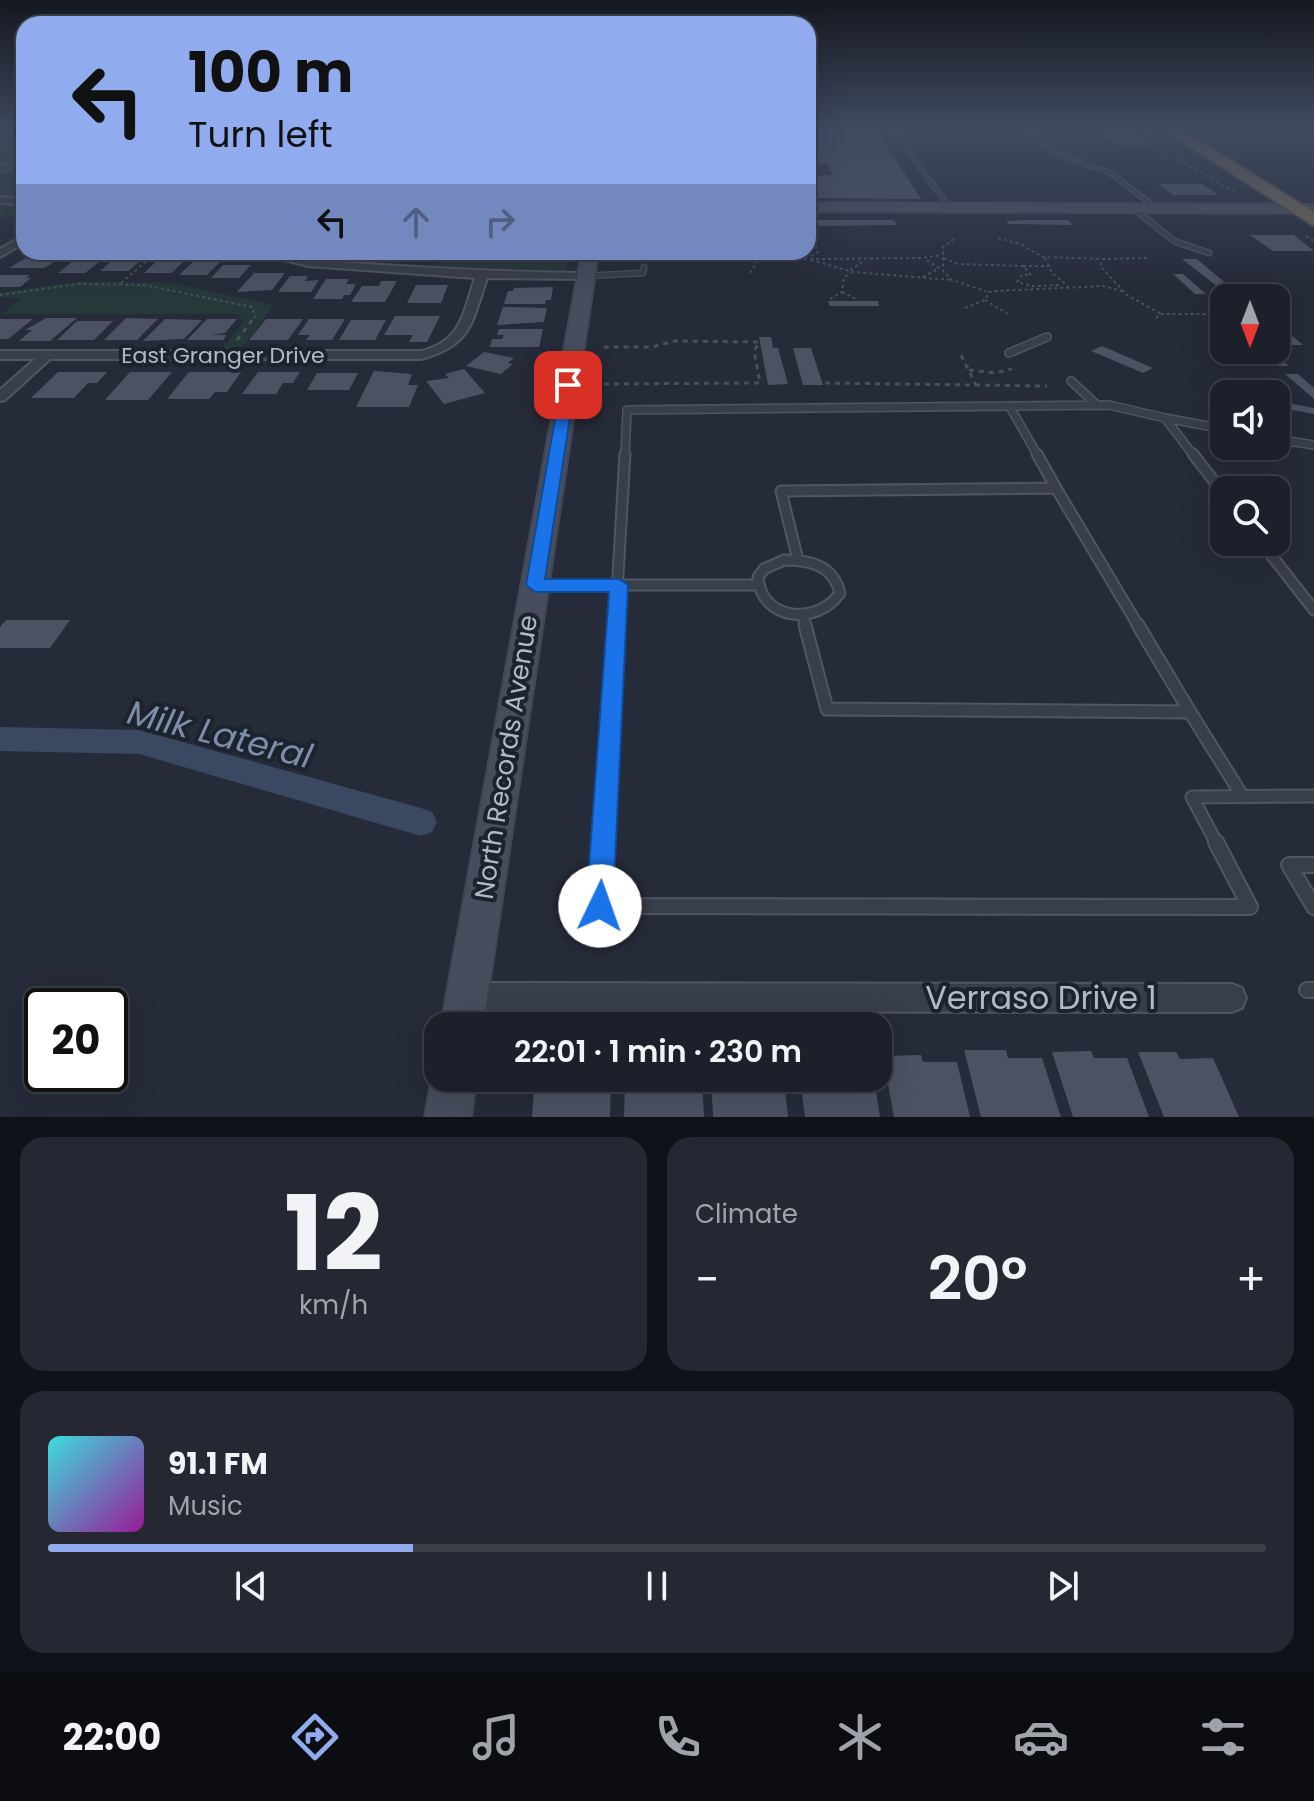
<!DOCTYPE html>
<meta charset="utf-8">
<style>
:root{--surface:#1c202b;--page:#252833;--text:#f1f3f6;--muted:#a0a3a9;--line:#3a3e47;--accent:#90abee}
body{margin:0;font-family:Poppins,sans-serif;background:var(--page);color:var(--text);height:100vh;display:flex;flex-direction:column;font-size:30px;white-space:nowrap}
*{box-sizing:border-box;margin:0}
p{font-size:26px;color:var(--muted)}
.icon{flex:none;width:44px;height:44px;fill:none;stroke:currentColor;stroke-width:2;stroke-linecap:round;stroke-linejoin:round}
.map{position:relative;height:1117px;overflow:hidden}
.side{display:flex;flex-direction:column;gap:20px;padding:20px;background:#0f1218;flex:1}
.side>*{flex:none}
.hud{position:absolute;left:16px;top:16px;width:800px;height:244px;border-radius:24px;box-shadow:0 8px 32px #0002,0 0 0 2px var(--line);background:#90abee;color:#111;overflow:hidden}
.needle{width:52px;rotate:180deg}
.buttons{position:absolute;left:1210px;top:284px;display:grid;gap:16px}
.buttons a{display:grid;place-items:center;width:80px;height:80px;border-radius:16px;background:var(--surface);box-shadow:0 8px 32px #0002,0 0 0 2px var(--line);font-size:40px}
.speed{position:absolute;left:24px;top:988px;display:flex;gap:16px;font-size:40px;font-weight:700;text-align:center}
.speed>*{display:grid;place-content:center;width:104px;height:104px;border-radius:50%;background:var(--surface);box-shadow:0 8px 32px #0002,0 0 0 2px var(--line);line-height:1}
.speed .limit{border:4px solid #111;border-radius:12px;background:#fff;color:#111}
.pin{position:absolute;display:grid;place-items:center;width:68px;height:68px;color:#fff;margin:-34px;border-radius:16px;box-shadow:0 4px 12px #0006}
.me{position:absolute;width:88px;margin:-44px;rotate:3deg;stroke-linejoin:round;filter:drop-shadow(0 0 6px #0008)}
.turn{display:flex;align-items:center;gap:28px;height:168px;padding:0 40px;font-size:36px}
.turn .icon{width:104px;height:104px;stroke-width:2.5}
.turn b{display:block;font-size:56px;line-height:68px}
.lanes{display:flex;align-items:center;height:76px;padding:0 40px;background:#0003;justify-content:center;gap:40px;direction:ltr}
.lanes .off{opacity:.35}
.big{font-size:60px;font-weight:600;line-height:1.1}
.side .card{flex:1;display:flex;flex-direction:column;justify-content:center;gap:12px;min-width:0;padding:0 28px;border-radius:24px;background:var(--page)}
.side .dial{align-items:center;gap:0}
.dial b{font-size:104px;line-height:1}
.song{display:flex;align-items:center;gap:24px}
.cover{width:96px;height:96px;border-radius:12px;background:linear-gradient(135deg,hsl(180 70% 55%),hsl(300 70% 35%))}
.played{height:8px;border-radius:4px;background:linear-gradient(90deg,var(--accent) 30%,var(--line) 30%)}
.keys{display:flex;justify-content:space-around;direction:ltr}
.heat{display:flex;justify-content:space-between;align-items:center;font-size:44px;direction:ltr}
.side .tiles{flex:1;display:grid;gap:20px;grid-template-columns:1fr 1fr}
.card:last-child{grid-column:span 2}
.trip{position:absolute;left:424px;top:1012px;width:468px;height:80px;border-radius:24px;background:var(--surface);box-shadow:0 8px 32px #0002,0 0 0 2px var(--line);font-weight:600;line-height:80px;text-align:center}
.menu{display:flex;height:128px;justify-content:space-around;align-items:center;background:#0b0d11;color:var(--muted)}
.menu .icon{width:56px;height:56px}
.menu .selected{color:var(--accent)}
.menu b{font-size:36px;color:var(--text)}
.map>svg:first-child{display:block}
.green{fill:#27383b}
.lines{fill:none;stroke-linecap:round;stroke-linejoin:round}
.canal{fill:#3b4861;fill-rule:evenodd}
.building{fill:#4b5363}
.lane-far5-casing{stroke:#505662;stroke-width:6}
.lane-far4-casing{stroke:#505662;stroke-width:7}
.lane-far3-casing{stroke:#505662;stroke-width:10}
.lane-far2-casing{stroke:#505662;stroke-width:13}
.lane-far1-casing{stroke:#505662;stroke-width:15}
.lane-casing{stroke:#505662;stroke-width:18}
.street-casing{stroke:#505662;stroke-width:4}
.secondary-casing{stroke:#414753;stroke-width:4}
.highway-casing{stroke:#404651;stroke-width:4}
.path-far1{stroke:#445358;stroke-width:2;stroke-dasharray:3 3;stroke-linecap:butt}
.path{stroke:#445358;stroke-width:3;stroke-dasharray:5 5;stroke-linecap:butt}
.lane-far5{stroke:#383e4a;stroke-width:4}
.lane-far4{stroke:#383e4a;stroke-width:5}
.lane-far3{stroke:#383e4a;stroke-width:7}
.lane-far2{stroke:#383e4a;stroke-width:9}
.lane-far1{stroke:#383e4a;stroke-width:11}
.lane{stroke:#383e4a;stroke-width:14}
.street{fill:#383e4a;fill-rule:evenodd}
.secondary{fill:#464d5c;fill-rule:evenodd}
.highway{fill:#6f6756;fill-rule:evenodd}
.route{fill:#1a73e8;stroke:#114b97;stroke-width:2}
.labels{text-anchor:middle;stroke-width:8;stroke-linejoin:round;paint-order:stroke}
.far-street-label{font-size:22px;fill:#b3b9c5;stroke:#1d232e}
.street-label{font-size:26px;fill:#b3b9c5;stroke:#1d232e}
.near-street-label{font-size:32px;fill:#b3b9c5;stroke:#1d232e}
.near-water-label{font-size:34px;font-style:italic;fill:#7d8daa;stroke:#1d232e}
</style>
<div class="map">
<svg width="1314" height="1117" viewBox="0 0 1314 1117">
<rect width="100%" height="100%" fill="#252b39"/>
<!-- green -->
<path class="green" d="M10 127H24V217H0V133Z
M449 252H571L566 272 434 266Z
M85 281 172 283 274 305 241 349H222L244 321 237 314H2L22 298 0 297V292Z"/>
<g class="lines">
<!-- canal -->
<path class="canal" d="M0 727 139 730 421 808 432 812 437 822 432 832 421 836 139 754 0 751Z"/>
</g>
<!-- building -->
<path class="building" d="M808 127H875L921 199 808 198V176L833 175 828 164H808Z
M1095 129H1129L1153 145H1118Z
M1158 184H1202L1218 195H1173Z
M808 220H894L897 225 808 226Z
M1026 220H1068L1073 225 1009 224 1006 221Z
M1250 235H1294L1314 251H1273Z
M414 252H442L434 260 408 258Z
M31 255H54L52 257H63L44 268H9Z
M78 257H105L85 273H58Z
M116 257 144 258 128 271H100Z
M161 257H188L172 273H144Z
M197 258H224L207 275H179Z
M1182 259H1197L1243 298H1232Z
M223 265H251L239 278H211Z
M254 273H285L272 290 237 292Z
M1173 274H1183L1206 294H1195Z
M0 275H30L26 278H31L20 287H0Z
M290 276H308L305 281 319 280 311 292H278Z
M326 279H349L346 284H356L350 295H344L342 299H313Z
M381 281H397L385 302H351L362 286H379Z
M416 285H448L441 303H407Z
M553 287 551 300H546L545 304H504L508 291H513L514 288Z
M828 301H878L879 306H830Z
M503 307 547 308 544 322 497 325Z
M395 316H440L427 342H409L413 335H384Z
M46 318H77L50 341H19L32 330H25Z
M126 318 158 319 137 340H104Z
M0 319H33L8 339H0Z
M165 319 202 320 184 339 143 341Z
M207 319H237L225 333 211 335H227L223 340H187Z
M266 319H303L288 340H249Z
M309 319H345L332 340H306L310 335H298Z
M351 320H386L375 340H339Z
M77 321H113L94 340H57Z
M1276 322 1303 345H1285L1276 337Z
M499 329H543L539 347H490L492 339H502L504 335H497Z
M759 337H771L773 348H778L788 384 768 385Z
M1102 346 1153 368 1143 373 1091 351Z
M793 348H811L823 385H803Z
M1258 350H1270L1289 366H1277Z
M484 352 514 358 508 363 513 364 501 374 466 366Z
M464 369 485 393 444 404 426 381 449 378 445 374Z
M374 371 412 374 408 385H418L409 407H356Z
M58 372H107L97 383H88L74 398H31Z
M130 372H172L148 400H105Z
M189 372H241L227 392H215L209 399H167Z
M258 372H300L293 383H283L276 394H242Z
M317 373H358L349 390H307Z
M1285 374H1298L1314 388V399Z
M1276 401 1314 408V414L1276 407Z
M6 620H70L50 648H0V627Z
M964 1050H1006L1008 1058H1042L1061 1117H981Z
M1091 1051 1094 1058H1127L1149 1117H1073L1052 1052Z
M1138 1052H1176L1180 1059 1213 1058 1239 1117H1164Z
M921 1055 923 1062H957L970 1117H894L883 1056Z
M535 1078H611L610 1117H532Z
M625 1078H702L704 1117H624Z
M711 1078H784L788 1117H713Z
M800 1078H874L880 1117H805Z"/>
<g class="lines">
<!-- lane-far5 casing -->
<g class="lane-far5-casing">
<path id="lane-far5" d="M891 127 949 207
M1024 127 1052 152 1110 173 1149 202
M1136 210 1140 213"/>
</g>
<!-- lane-far4 casing -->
<g class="lane-far4-casing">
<path id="lane-far4" d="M1137 211 1174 241 1209 253
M586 276 643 273 644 267"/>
</g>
<!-- lane-far3 casing -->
<g class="lane-far3-casing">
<path id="lane-far3" d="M1009 353 1047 337
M1071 381 1097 405
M1010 407 1038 456
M1165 418 1224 429
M1276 439 1314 445
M625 456 627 410 1109 405 1165 418 1194 456"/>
</g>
<!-- lane-far2 casing -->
<g class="lane-far2-casing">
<path id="lane-far2" d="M1037 454 1056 488
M1193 454 1224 494
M1261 542 1314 610
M784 560C810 560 833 565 840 593 817 626 761 621 758 577L764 569Z
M798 560 781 491 1056 488 1139 627
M538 585H757
M803 616 806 627
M615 627 625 454"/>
</g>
<!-- lane-far1 casing -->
<g class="lane-far1-casing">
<path id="lane-far1" d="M805 625 827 709 1190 712 1138 625
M1190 712 1243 797
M603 844 615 625
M1217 844 1192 797 1314 796"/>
</g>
<!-- lane casing -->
<g class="lane-casing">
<path id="lane" d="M603 842 600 906 1250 907 1216 842
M1314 865H1289L1314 907
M1307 990H1314"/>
</g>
<!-- street casing -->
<g class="street-casing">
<path id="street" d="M24 157V163L0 172V166Z
M0 197 24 199V205L0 203Z
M24 235V243L0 257V249Z
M254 252C282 252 310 260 339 262 422 268 503 272 586 273L592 276 586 279 487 278C472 323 471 346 421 359H50L5 400 0 401V390L35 359H0V351H421C462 341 463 313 475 278L308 266Z
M467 983 1232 984 1242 988 1246 998 1242 1008 1232 1012 467 1011 457 1007 453 997 457 987Z"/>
</g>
<!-- secondary casing -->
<g class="secondary-casing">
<path id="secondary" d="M808 203 1314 205V213L808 211Z
M582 252H598L483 1026H441Z
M438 1064V1078H476L471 1117H425L432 1078Z"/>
</g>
<!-- highway casing -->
<g class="highway-casing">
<path id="highway" d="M1159 127H1177L1314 212V226Z"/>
</g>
<!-- path-far1 -->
<path class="path-far1" d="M1138 127 1154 138 1160 148 1234 192
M8 153 9 139 24 128
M1306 236 1314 241
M998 238 1020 244 1043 257 1103 259
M954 239 943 247V271L952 280 988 292
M811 256 818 252 812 236
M944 258 958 264 1023 266
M1045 258 1052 273 1068 286
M1147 258 1103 259 1100 266 1127 295 1161 314
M720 260 922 258 942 255
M811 260 853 272 952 280
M1050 266H1023L1031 275H1022L1017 282 1032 286 1059 285
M850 270 861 263 858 259
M750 273 759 259
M923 277 939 268 925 259
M121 283 157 252
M842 292 858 300
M0 295 78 284 144 285 252 307 255 317 252 320
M830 299 842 292 844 277 851 273
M985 300 1008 314
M965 308 985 300 989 292 996 291 1103 286 1122 291
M1156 318 1161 314H1214"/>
<!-- path -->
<path class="path" d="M237 340 254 318
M961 355 976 385
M969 370 995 373 1012 369
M825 383 1047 386
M594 384 760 383 754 351 759 342 675 341 652 347H600"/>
<!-- lane-far5 -->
<use href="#lane-far5" class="lane-far5"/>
<!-- lane-far4 -->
<use href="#lane-far4" class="lane-far4"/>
<!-- lane-far3 -->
<use href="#lane-far3" class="lane-far3"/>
<!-- lane-far2 -->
<use href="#lane-far2" class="lane-far2"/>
<!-- lane-far1 -->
<use href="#lane-far1" class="lane-far1"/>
<!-- lane -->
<use href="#lane" class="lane"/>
<!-- street -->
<use href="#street" class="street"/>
<!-- secondary -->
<use href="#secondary" class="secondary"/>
<!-- highway -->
<use href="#highway" class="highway"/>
</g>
<!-- sky -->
<linearGradient id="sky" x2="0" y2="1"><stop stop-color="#14181f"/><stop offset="0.45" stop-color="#404a5f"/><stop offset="1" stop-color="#404a5f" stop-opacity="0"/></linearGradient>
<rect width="1314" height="284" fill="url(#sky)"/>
<!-- route -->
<path class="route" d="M568 381 575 385 545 579H619L628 585 613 906 609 915 600 918 590 915 586 906 609 592H535L526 585 561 385Z"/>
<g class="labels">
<!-- far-street labels -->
<g class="far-street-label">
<text x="223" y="363">East Granger Drive</text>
</g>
<!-- street labels -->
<g class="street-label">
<text transform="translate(506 757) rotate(-81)" y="9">North Records Avenue</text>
</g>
<!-- near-street labels -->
<g class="near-street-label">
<text x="1041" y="1009">Verraso Drive 1</text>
</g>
<!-- near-water labels -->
<g class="near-water-label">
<text transform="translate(220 734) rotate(14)" y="12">Milk Lateral</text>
</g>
</g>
</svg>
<div class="buttons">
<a><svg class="needle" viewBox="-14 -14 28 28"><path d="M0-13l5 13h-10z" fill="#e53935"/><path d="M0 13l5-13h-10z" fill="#a0a3a9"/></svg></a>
<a><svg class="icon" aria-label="sound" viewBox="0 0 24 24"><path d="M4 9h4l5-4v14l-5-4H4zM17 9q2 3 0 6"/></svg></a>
<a><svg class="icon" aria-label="search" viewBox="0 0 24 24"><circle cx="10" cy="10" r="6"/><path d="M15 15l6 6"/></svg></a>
</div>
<div class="speed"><div class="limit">20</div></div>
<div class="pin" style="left:568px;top:385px;background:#d93025"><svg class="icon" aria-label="arrive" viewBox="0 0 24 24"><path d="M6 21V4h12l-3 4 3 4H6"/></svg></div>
<svg class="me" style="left:600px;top:906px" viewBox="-20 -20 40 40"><circle r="19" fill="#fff"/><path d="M0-13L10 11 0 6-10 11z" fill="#1a73e8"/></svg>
<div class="trip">22:01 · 1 min · 230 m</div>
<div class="hud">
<div class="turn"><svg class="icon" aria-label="left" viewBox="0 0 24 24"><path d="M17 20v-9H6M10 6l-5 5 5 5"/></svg><div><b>100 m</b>Turn left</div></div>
<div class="lanes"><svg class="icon" aria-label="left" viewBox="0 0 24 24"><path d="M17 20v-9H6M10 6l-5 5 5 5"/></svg><svg class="icon off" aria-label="ahead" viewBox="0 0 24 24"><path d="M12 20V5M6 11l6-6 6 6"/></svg><svg class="icon off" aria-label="right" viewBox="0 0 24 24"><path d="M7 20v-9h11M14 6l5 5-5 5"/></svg></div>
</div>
</div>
<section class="side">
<div class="tiles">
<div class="card dial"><b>12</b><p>km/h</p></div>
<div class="card"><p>Climate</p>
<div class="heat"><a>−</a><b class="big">20°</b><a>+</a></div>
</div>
<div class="card">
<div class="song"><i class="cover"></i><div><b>91.1 FM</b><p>Music</p></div></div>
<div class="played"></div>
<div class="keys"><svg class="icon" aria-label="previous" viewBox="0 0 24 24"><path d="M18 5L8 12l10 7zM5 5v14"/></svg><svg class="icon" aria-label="pause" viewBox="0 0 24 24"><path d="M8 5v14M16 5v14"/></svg><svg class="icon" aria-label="next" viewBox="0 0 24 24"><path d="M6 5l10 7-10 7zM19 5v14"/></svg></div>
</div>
</div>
</section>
<nav class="menu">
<b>22:00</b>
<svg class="icon selected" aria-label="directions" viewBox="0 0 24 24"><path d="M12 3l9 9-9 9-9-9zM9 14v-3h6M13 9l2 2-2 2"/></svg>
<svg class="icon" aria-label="music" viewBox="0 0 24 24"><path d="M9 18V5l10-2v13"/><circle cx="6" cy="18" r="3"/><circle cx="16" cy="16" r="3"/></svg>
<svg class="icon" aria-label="phone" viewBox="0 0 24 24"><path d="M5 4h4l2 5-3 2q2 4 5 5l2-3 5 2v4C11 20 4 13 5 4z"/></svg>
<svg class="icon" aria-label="climate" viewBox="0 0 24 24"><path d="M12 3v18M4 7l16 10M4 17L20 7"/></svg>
<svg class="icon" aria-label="car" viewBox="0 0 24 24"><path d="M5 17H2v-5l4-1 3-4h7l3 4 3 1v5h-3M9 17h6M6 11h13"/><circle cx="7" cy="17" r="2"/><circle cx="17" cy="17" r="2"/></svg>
<svg class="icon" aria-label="filters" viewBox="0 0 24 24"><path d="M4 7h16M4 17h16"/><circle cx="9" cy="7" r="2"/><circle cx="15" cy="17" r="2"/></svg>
</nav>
